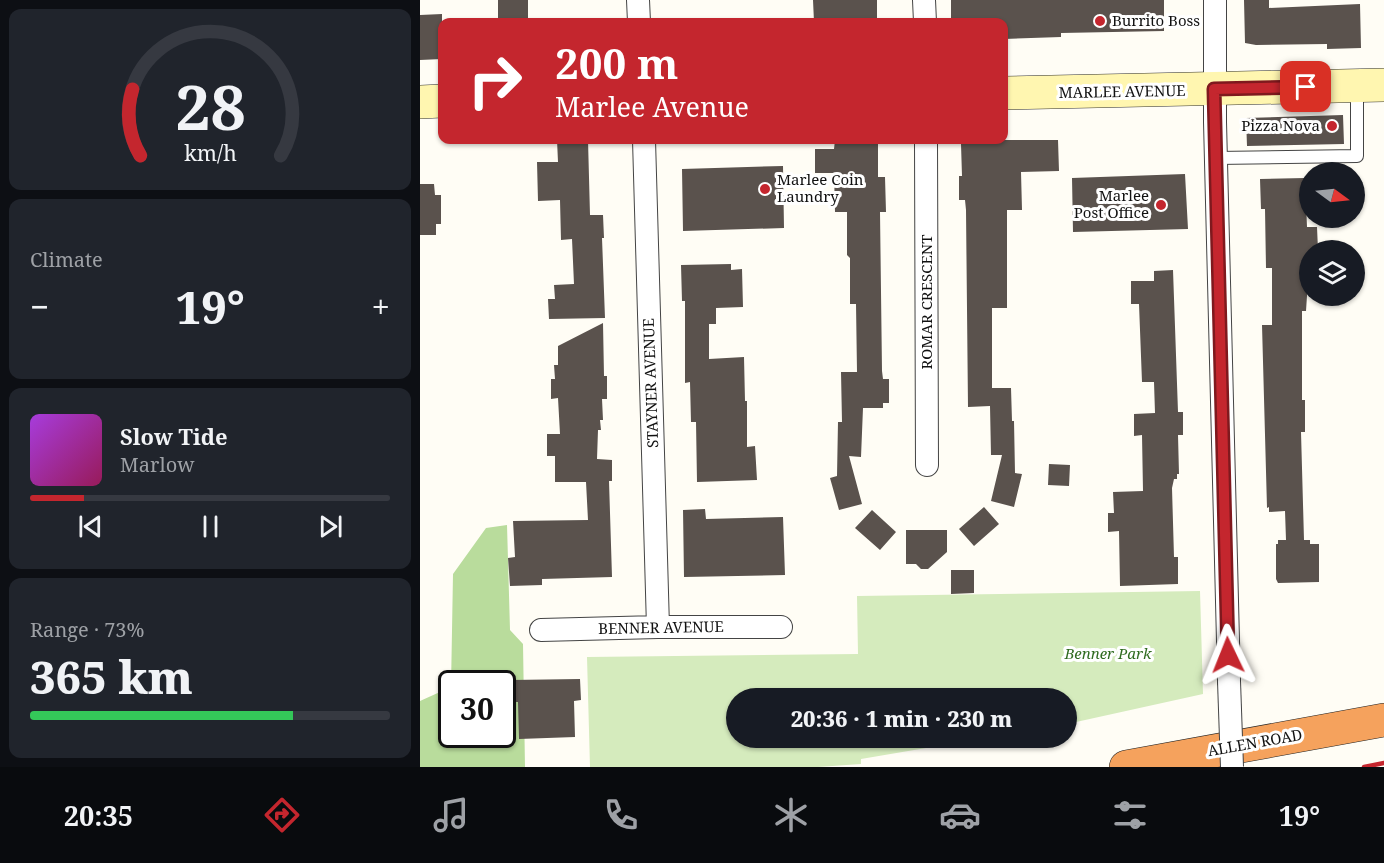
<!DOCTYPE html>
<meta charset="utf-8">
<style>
:root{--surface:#171b24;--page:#20242c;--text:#f1f3f6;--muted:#9ea1a6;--line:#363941;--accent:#c4262e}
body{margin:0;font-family:"Noto Serif",serif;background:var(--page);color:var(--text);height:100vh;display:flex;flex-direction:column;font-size:22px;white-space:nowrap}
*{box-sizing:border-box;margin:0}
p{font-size:20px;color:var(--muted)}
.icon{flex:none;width:33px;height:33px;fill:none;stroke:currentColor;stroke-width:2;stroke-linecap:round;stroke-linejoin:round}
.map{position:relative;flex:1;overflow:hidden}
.details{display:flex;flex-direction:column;gap:9px;padding:9px;background:#0d0f14;width:420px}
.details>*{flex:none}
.hud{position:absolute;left:18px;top:18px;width:570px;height:126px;border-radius:12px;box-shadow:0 2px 4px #0004;background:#c4262e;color:#fff;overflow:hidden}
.needle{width:39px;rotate:105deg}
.controls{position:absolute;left:879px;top:162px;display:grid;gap:12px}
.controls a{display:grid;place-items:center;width:66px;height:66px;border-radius:50%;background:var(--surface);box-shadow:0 2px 4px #0004;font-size:30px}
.speed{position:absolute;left:18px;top:670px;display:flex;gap:12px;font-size:30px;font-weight:700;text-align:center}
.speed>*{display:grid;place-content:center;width:78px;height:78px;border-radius:50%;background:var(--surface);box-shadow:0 2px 4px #0004;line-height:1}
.speed .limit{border:3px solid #111;border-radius:9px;background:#fff;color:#111}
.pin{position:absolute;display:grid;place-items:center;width:51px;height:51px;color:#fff;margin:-26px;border-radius:12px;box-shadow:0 3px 9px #0006}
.me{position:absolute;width:66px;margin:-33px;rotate:358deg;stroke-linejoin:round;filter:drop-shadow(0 0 4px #0008)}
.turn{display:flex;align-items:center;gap:21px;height:126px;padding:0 18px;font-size:27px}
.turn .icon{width:78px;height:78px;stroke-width:2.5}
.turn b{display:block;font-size:42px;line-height:51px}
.big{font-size:45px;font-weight:800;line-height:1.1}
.details .widget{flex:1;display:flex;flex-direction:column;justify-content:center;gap:9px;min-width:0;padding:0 21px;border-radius:12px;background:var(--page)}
.details .dial{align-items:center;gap:0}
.dial svg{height:156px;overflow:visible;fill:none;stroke:var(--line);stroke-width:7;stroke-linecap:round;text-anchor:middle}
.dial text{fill:var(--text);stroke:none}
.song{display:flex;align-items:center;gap:18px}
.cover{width:72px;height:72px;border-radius:9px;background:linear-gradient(135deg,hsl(280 70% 55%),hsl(330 70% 35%))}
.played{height:6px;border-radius:3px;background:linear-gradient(90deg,var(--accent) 15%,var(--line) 15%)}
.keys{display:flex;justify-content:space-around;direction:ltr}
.heat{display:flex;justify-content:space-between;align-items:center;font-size:33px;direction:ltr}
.charge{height:9px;border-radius:4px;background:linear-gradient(90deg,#34c759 73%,var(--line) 0)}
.trip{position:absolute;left:306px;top:688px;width:351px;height:60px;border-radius:30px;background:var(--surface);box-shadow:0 2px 4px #0004;font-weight:800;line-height:60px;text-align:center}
.tab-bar{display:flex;height:96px;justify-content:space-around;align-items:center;background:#090b0e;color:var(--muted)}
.tab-bar .icon{width:42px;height:42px}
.tab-bar .selected{color:var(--accent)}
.tab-bar b{font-size:27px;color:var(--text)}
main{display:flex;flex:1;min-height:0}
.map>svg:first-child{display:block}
.green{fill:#d5ebbd}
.forest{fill:#b9dc9c;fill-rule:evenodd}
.building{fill:#5a524d}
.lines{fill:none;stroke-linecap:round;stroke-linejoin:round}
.lane-casing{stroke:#444;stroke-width:14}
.street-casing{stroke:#444;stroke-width:24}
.secondary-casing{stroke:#333;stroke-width:34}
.highway-casing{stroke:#222;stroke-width:34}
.lane{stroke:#fff;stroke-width:12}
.street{stroke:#fff;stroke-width:22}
.secondary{stroke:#fff6b0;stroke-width:33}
.highway{stroke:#f5a25d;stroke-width:33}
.rail{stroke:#c4262e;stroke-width:4.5}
.street-bridge-casing{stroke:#444;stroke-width:24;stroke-linecap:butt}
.street-bridge{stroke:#fff;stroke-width:22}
.route-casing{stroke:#7f191e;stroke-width:15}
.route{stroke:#c4262e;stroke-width:10}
.poi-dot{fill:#c4262e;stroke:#fff;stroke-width:2}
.labels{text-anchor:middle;stroke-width:6;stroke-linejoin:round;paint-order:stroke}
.poi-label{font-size:15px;fill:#111;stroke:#fff;text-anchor:start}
.street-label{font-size:15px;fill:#111;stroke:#fff}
.park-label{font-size:15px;font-style:italic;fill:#2f6b1f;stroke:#fff}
</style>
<main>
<section class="details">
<div class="widget dial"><svg viewBox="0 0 100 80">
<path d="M14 69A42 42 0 1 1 86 69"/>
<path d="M14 69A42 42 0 0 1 10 35" stroke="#c4262e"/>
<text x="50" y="56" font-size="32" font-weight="700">28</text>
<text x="50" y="72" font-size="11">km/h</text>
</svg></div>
<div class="widget"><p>Climate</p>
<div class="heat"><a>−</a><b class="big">19°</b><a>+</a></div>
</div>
<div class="widget">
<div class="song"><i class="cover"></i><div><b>Slow Tide</b><p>Marlow</p></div></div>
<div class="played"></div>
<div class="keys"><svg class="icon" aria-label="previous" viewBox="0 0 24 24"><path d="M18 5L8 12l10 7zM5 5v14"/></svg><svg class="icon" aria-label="pause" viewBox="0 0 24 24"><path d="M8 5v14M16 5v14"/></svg><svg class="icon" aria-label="next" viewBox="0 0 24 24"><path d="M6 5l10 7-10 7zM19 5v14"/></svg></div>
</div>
<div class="widget"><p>Range · 73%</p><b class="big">365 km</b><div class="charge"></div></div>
</section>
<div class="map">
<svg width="964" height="767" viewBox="0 0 964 767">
<rect width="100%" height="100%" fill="#fffdf5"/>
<!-- green -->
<path class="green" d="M780 591 783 694 647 724 646 699H316V738H565L441 759V764L398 767H170L167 657 438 654 437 596Z"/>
<!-- forest -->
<path class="forest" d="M87 525 90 630 103 644 105 767H0V701L31 687 33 574 66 528ZM32 684H82V735H32Z"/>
<!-- building -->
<path class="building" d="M78 0H108V22H78Z
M393 0H457V22H394Z
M531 0H744V31L641 33V37L584 39V22H531Z
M824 0H849V8L940 4 941 48 907 49V44L836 45 825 43Z
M22 14V59L0 60V15Z
M923 115 924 144 827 146 826 118Z
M137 140H168L170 215H183L184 238H182L185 318 129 319 128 299H135L134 285 154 284 152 239 141 240 140 200 118 201 117 162H138Z
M415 140H458V177H465L466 212H460L462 371 463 379H469V403H463V408H443L441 457 429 456 442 504 419 510 410 478 417 476 418 422H422L421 372H437L436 304H430V258L427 255V212H415L414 173H395V149H414Z
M545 140H638L639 171 601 172 602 210H587V308H572V388H591L592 421H594L595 473 602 474 594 507 571 501 582 455H571L570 406 548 407 546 210 545 200H539V176H542L541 144H545Z
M363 166 364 228 263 231 262 169Z
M765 174 768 229 653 232 652 178Z
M885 178 887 227H897L898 250H890L886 311H882V400H885V432H881L884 540H890V544H899V582L858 583 856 579V544H858V540H866L865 511 849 512V507L847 508 842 325H852V268H846L845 209H841L840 179Z
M0 184H14L15 195H21V224H16V235H0Z
M311 264V270L322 269 323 307 296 308V324H289V359L324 357 325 401H327V447L335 446 337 480 277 482 276 422H271L270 382 265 383V301H262L261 265Z
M753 270 758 412H763V435H758L759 474H757V479H754L752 488 754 557H758V584L700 586 699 531 688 532V513H694L693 492 723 491 722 435 714 436V414L735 413 734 382H722L719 304H711V281H734V271Z
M183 323 184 376H187V399H182L183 420H180L181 430H178L177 459 192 460V481H189L192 577 122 579V585L90 586 88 558 95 557 93 521 168 520 166 482H135V456H127V434H140L138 398 131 399V379H135L134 365H138V346Z
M629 464 650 465 649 486 628 485Z
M564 507 579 524 554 546 539 529Z
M285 509 286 519 363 517 365 575 264 577 263 510Z
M452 510 476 532 460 550 435 528Z
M486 530H527V552L508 569H501L496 564H486Z
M531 570H554V593L531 594Z
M160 679 161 700 154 701 155 737 99 739 98 702H92L91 680Z"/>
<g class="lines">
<!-- lane casing -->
<g class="lane-casing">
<path id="lane" d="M796 158 937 156V88"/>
</g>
<!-- street casing -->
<g class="street-casing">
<path id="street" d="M218 0 219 22
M504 0 505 22
M795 0V122L809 681
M224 140 238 627
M506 140 507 465
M121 630 238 627H361"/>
</g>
<!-- secondary casing -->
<g class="secondary-casing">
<path id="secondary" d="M584 93 964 85
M0 102 22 101"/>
</g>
<!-- highway casing -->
<g class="highway-casing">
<path id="highway" d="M706 767 964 720"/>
</g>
<!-- lane -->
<use href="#lane" class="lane"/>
<!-- street -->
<use href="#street" class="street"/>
<!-- secondary -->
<use href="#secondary" class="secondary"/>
<!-- highway -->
<use href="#highway" class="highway"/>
<!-- rail -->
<path class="rail" d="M944 767 964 763"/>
<!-- street-bridge casing -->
<g class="street-bridge-casing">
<path id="street-bridge" d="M809 681 812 767"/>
</g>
<!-- street-bridge -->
<use href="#street-bridge" class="street-bridge"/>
</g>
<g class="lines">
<!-- route casing -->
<g class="route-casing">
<path id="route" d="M808 655 794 89 886 87"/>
</g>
<!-- route -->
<use href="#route" class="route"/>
</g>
<!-- markers -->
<g class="poi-dot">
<circle cx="680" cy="21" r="6"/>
<circle cx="912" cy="126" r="6"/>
<circle cx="345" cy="189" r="6"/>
<circle cx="741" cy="205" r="6"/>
</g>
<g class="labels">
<!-- poi labels -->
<g class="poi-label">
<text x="692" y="26">Burrito Boss</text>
<text x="900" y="131" text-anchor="end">Pizza Nova</text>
<text x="357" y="185">Marlee Coin<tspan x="357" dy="17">Laundry</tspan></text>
<text x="729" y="201" text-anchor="end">Marlee<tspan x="729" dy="17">Post Office</tspan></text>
</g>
<!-- street labels -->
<g class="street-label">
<text transform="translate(702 92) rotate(-1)" y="5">MARLEE AVENUE</text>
<text transform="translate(507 302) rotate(-90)" y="5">ROMAR CRESCENT</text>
<text transform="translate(231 383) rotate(-92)" y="5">STAYNER AVENUE</text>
<text transform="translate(241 628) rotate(-1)" y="5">BENNER AVENUE</text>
<text transform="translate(835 743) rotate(-10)" y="5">ALLEN ROAD</text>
</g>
<!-- park labels -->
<g class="park-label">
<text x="688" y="659">Benner Park</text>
</g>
</g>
</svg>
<div class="controls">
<a><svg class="needle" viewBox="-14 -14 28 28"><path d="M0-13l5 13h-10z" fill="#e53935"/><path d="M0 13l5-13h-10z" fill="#9ea1a6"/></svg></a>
<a><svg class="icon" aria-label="layers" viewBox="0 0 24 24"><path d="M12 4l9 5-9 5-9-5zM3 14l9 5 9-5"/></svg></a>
</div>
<div class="speed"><div class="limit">30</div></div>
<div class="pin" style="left:886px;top:87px;background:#d93025"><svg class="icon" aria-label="arrive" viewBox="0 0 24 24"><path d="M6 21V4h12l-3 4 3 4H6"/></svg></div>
<svg class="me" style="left:808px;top:655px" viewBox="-20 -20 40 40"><path d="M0-17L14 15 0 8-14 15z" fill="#c4262e" stroke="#fff" stroke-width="4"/></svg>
<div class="trip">20:36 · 1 min · 230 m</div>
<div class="hud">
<div class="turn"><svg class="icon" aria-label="right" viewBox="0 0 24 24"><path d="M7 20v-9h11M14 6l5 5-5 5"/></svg><div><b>200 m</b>Marlee Avenue</div></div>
</div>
</div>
</main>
<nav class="tab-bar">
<b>20:35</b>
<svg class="icon selected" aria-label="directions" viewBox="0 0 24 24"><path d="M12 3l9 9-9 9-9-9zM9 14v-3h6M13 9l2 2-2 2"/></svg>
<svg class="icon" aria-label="music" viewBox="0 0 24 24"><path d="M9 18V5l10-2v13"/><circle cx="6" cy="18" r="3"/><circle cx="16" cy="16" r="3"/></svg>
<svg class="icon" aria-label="phone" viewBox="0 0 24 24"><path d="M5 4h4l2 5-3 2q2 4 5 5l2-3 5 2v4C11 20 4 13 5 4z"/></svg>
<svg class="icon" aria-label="climate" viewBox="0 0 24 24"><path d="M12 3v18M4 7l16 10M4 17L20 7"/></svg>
<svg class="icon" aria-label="car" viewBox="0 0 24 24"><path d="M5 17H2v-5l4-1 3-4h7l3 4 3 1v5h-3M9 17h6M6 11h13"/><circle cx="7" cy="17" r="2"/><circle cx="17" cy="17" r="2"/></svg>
<svg class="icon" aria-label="filters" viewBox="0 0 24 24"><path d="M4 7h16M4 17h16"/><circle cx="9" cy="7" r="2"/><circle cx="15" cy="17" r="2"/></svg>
<b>19°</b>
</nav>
